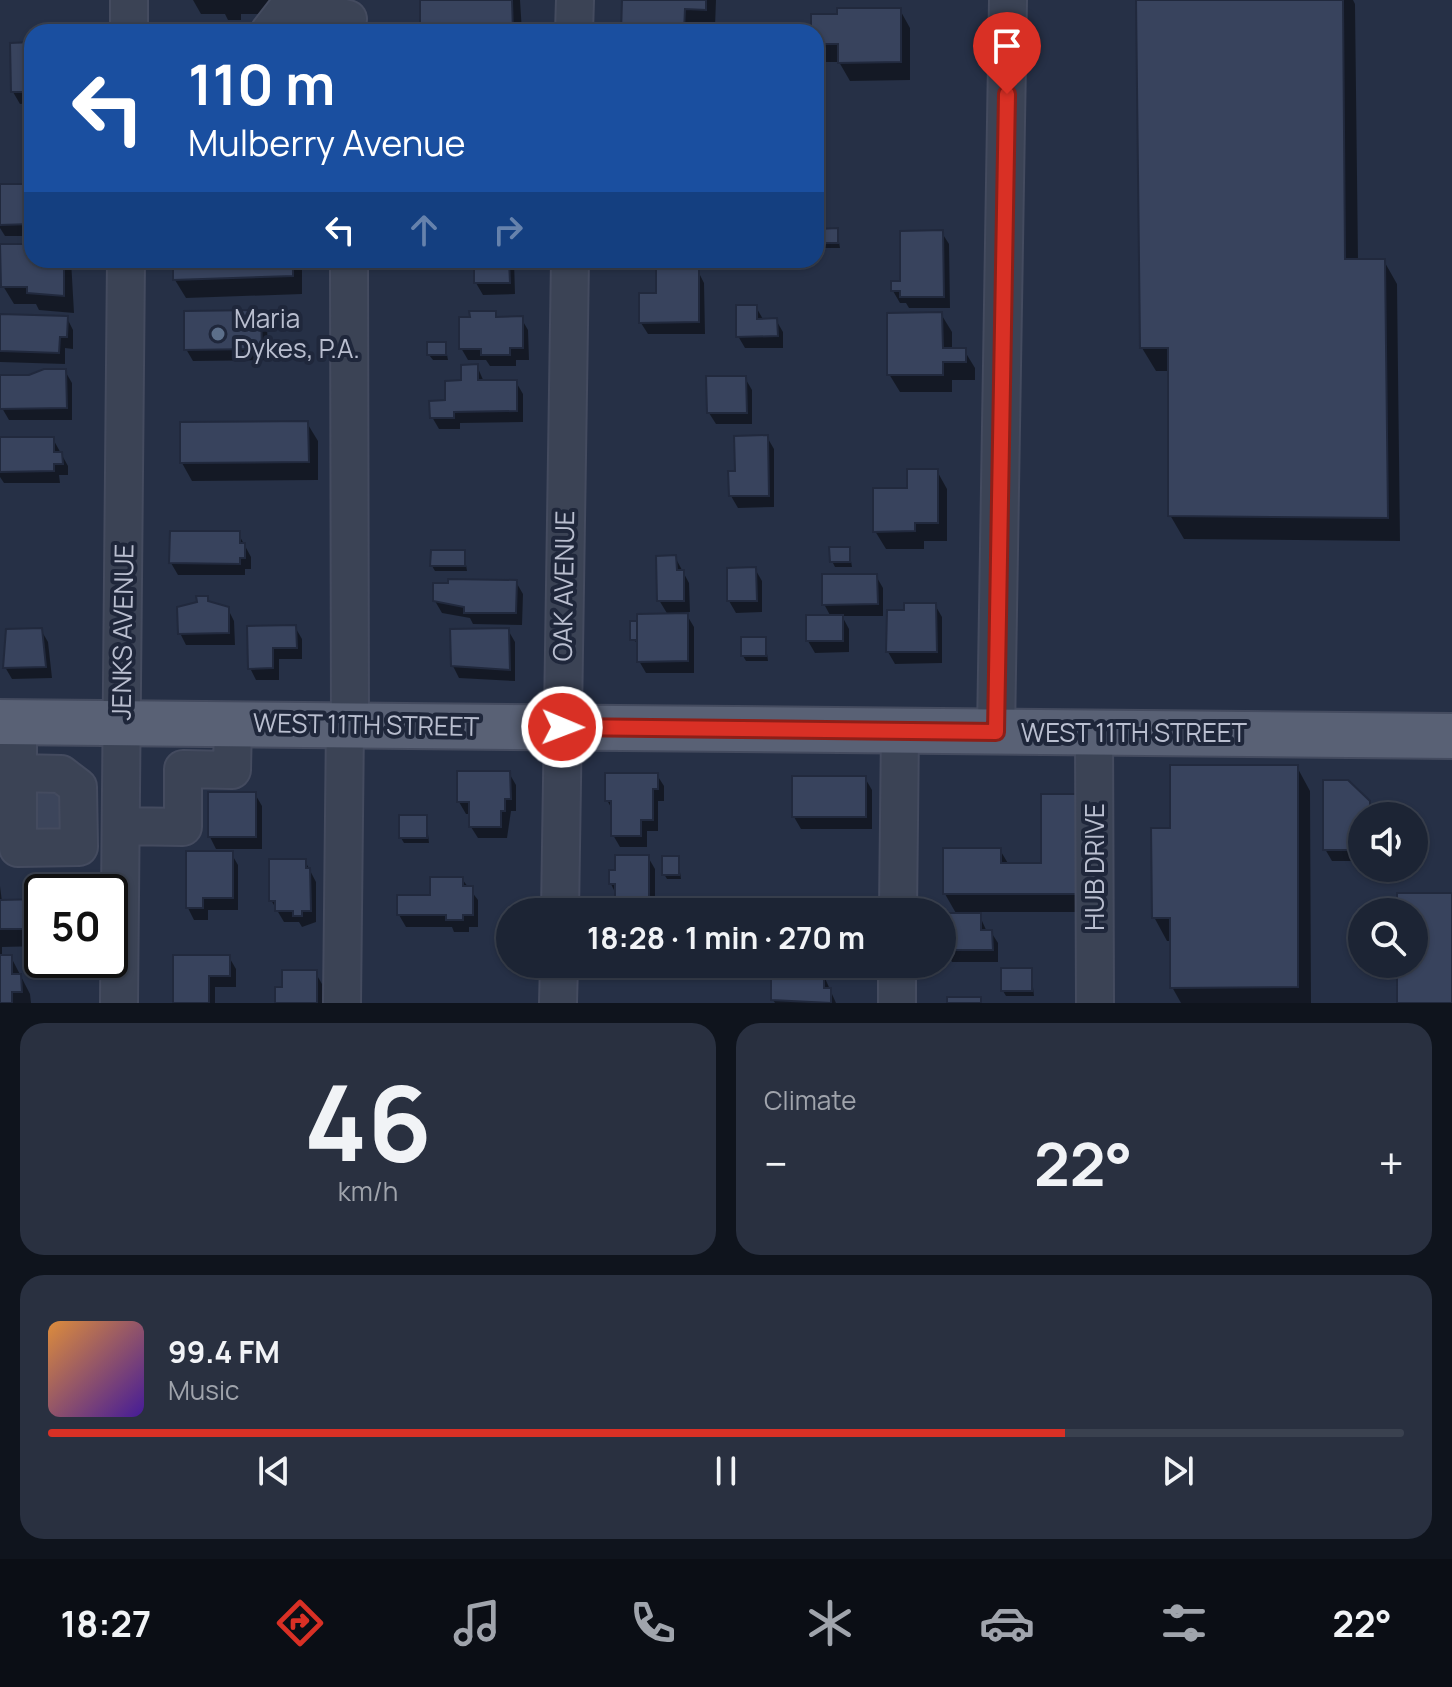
<!DOCTYPE html>
<meta charset="utf-8">
<style>
:root{--surface:#1c2434;--page:#293040;--text:#f1f3f6;--muted:#a0a4ac;--line:#3a414f;--accent:#d93025}
body{margin:0;font-family:Manrope,sans-serif;background:var(--page);color:var(--text);height:100vh;display:flex;flex-direction:column;font-size:30px;white-space:nowrap}
*{box-sizing:border-box;margin:0}
p{font-size:26px;color:var(--muted)}
.icon{flex:none;width:44px;height:44px;fill:none;stroke:currentColor;stroke-width:2;stroke-linecap:round;stroke-linejoin:round}
.map{position:relative;height:1003px;overflow:hidden}
.panel{display:flex;flex-direction:column;gap:20px;padding:20px;background:#0f141d;flex:1}
.panel>*{flex:none}
.top-card{position:absolute;left:24px;top:24px;width:800px;height:244px;border-radius:24px;box-shadow:0 2px 6px #0004,0 0 0 2px var(--line);background:#1a4fa0;color:#fff;overflow:hidden}
.buttons{position:absolute;left:1348px;top:802px;display:grid;gap:16px}
.buttons a{display:grid;place-items:center;width:80px;height:80px;border-radius:50%;background:var(--surface);box-shadow:0 2px 6px #0004,0 0 0 2px var(--line);font-size:40px}
.speed{position:absolute;left:24px;top:874px;display:flex;gap:16px;font-size:40px;font-weight:700;text-align:center}
.speed>*{display:grid;place-content:center;width:104px;height:104px;border-radius:50%;background:var(--surface);box-shadow:0 2px 6px #0004,0 0 0 2px var(--line);line-height:1}
.speed .limit{border:4px solid #111;border-radius:12px;background:#fff;color:#111}
.pin{position:absolute;display:grid;place-items:center;width:68px;height:68px;color:#fff;margin:-82px -34px;border-radius:50% 50% 50% 0;rotate:-45deg;box-shadow:0 0 8px #0007}
.pin .icon{rotate:45deg}
.me{position:absolute;width:88px;margin:-44px;rotate:91deg;stroke-linejoin:round;filter:drop-shadow(0 0 6px #0008)}
.turn{display:flex;align-items:center;gap:28px;height:168px;padding:0 32px;font-size:36px}
.turn .icon{width:104px;height:104px;stroke-width:2.5}
.turn b{display:block;font-size:56px;line-height:68px}
.lanes{display:flex;align-items:center;height:76px;padding:0 32px;background:#0003;justify-content:center;gap:40px;direction:ltr}
.lanes .off{opacity:.35}
.big{font-size:60px;font-weight:700;line-height:1.1}
.panel .widget{flex:1;display:flex;flex-direction:column;justify-content:center;gap:12px;min-width:0;padding:0 28px;border-radius:24px;background:var(--page)}
.panel .dial{align-items:center;gap:0}
.dial b{font-size:104px;line-height:1}
.song{display:flex;align-items:center;gap:24px}
.cover{width:96px;height:96px;border-radius:12px;background:linear-gradient(135deg,hsl(30 70% 55%),hsl(260 70% 35%))}
.played{height:8px;border-radius:4px;background:linear-gradient(90deg,var(--accent) 75%,var(--line) 75%)}
.keys{display:flex;justify-content:space-around;direction:ltr}
.heat{display:flex;justify-content:space-between;align-items:center;font-size:44px;direction:ltr}
.panel .tiles{flex:1;display:grid;gap:20px;grid-template-columns:1fr 1fr}
.widget:last-child{grid-column:span 2}
.trip{position:absolute;left:496px;top:898px;width:460px;height:80px;border-radius:40px;background:var(--surface);box-shadow:0 2px 6px #0004,0 0 0 2px var(--line);font-weight:700;line-height:80px;text-align:center}
.tabs{display:flex;height:128px;justify-content:space-around;align-items:center;background:#0b0e15;color:var(--muted)}
.tabs .icon{width:56px;height:56px}
.tabs .current{color:var(--accent)}
.tabs b{font-size:36px;color:var(--text)}
.map>svg:first-child{display:block}
.shadow{fill:#0007}
.building{fill:#38435d;stroke:#21293d;stroke-width:2}
.lines{fill:none;stroke-linecap:round;stroke-linejoin:round}
.minor-tunnel{stroke:#3c455b;stroke-width:36;stroke-dasharray:36 18;stroke-linecap:butt}
.minor-casing{stroke:#444b5f;stroke-width:40}
.major-casing{stroke:#444b5f;stroke-width:48}
.minor{stroke:#3b4355;stroke-width:36}
.major{stroke:#596175;stroke-width:44}
.route-casing{stroke:#8d1f18;stroke-width:20}
.route{stroke:#d93025;stroke-width:14}
.service-dot{fill:#5c6f8a;stroke:#1f273b;stroke-width:3}
.labels{text-anchor:middle;stroke-width:8;stroke-linejoin:round;paint-order:stroke}
.poi-label{font-size:26px;fill:#b9becf;stroke:#1f273b;text-anchor:start}
.street-label{font-size:26px;fill:#b9becf;stroke:#1f273b}
</style>
<div class="map">
<svg width="1452" height="1003" viewBox="0 0 1452 1003">
<rect width="100%" height="100%" fill="#263046"/>
<!-- shadow -->
<path class="shadow" d="M193 0H289V14H241V20H228L225 14H201Z
M422 0H520L522 32H422Z
M624 0H716L715 27H694V32H623Z
M1138 0H1353L1355 4 1358 261H1384L1397 284 1400 541 1184 539 1170 515V371H1156L1142 348Z
M900 10 910 28V80L850 81 839 62H824L816 48 813 32Z
M32 44V103L20 104 13 92Z
M0 186H32V236H5L0 228Z
M837 230 840 248H820L817 243Z
M942 233 949 244 950 308H909L906 303H900L893 291Z
M0 246H32V260H71L74 313 39 310 36 304H14L0 281Z
M175 260H302V294L186 298 175 280Z
M476 260H514L515 294 483 295 476 283Z
M698 271 704 283 705 334H648L641 323 658 295Z
M756 307 764 321 776 320 783 332V348H745L738 336Z
M260 312 267 324 268 360 193 361 186 349Z
M495 313 498 319 521 318 528 330 529 360H516V366H490L486 360H468L461 348 472 319Z
M941 314 952 332V350H964L975 368V380H952V392H900L889 374Z
M0 316 67 318 73 330V349L65 348V364L0 362Z
M445 344 448 360H433L429 355Z
M477 366 484 382H516L523 394V422L460 423V429H439L432 417Z
M65 371 72 383V420H9L2 408 29 377Z
M745 378 752 390V424H716L709 413Z
M307 423 318 441V480L192 481 182 463Z
M767 437 774 449V507L738 508 731 496 737 473Z
M0 439H53L68 466V475H59L60 483H4L0 477Z
M937 471 947 489V541H924V549H886L875 531 909 490Z
M238 533 251 557V569H245V575H178L171 563Z
M849 549 852 567H835L832 561Z
M464 552 467 571H435L432 566Z
M675 557 689 583 690 612H685L694 627V673H646L639 661V644L632 639 668 615 659 600Z
M755 569 762 581V612L736 613 729 601Z
M876 576 883 588V616H842L849 629V652L815 653 808 641 831 617 824 604Z
M516 582 523 594 522 625 473 624 470 618 442 613 435 601Z
M207 598 210 604 228 609 234 621 235 645H186L180 633 199 603Z
M935 605 942 617V663L895 664 888 652Z
M295 627 302 639V659H279V680H256L250 668Z
M41 630 48 642 52 678 12 679 5 667Z
M508 630 515 642V681L459 678 453 666Z
M765 639 768 661H746L743 656Z
M1297 767 1310 791 1311 1003H1181L1172 987V941H1167L1154 917 1172 830Z
M509 773 516 785V811H511L507 838H478L471 827V814H466L459 802Z
M657 775 664 786V801H658V831H647V847H620L613 835V811L607 800Z
M865 778 872 790V829H801L794 817Z
M255 794 262 806V849H216L210 837Z
M1043 796 1092 912H978L987 932H991L998 943V962H952L942 943V932L957 915 945 894 1000 850 1009 865H1043Z
M1368 802 1375 816H1362V861H1332L1325 849Z
M426 817 429 843H404L401 838Z
M231 853 238 865V910H208V920H194L188 908Z
M648 857 655 869V911H624L611 884Z
M678 858 681 879H667L664 874Z
M305 861 316 882V922L302 927 299 922H284L271 900Z
M462 879 478 900V927H469V932H454L452 927H406L399 915Z
M0 886 2 902 38 901 42 907V946L2 947V957H11L30 994 31 1003H0Z
M229 957 236 969V987H215V1003H174Z
M626 964H694V979H633Z
M799 964H837L820 967 836 1003H775L773 1000 803 971Z
M1031 970 1034 996H1006L1003 991Z
M315 972 322 984V1003H277Z"/>
<!-- building -->
<path class="building" d="M420 0H512L513 32H420Z
M622 0H706V10L685 9 684 32H621Z
M1136 0H1343L1345 259H1385L1388 518 1168 516V348H1140Z
M837 8H901V62L838 63V44H816V32H811V14H837Z
M32 42V92H11L10 43Z
M0 184H32V224L0 225Z
M838 228V243H816V229Z
M943 230 944 297H900V291H891V281H900V231Z
M0 244H32V260H64V296L27 293V287H1Z
M173 260H293V276L173 280Z
M474 260H509L510 283H474Z
M656 269H699V322L639 323V293H656Z
M736 305H757V319L777 318 778 336 736 337Z
M261 310 262 349 184 350V311Z
M469 311H496V317L523 316V348H510V355H481V349H459V317H470Z
M942 312 943 348H966V362H943V375H887V313Z
M0 314 68 316 67 337H60L59 353 0 351Z
M427 342H446V355H427Z
M478 364V380H517V411L454 412V418H430L429 401 445 400V381L461 380V365Z
M44 369H66L67 408 0 409V375H29Z
M706 376H746L747 413H707Z
M308 421 309 462 180 463V422Z
M768 435 769 496H729L728 471H735L734 436Z
M0 437H54V452H62L63 464H54V471L0 472Z
M907 469H938V523H915V531L873 532V488H907Z
M170 531H240V543H245V558H240V564L169 563Z
M829 547H850V562H830Z
M431 550H465V566H430Z
M676 555 677 570H684V601H657L656 556Z
M756 567 757 601H727V568Z
M822 574H877L878 604 822 605Z
M448 579 517 580 516 613H464V607L433 601V583H448Z
M196 596H208V601L229 607V633L178 634 177 607 197 602Z
M904 603H936L937 652H886L887 610H904Z
M688 613V661L637 662V614Z
M806 615H843V641H806Z
M630 621H637V640H630Z
M296 625 297 648H273V668L248 669 247 626Z
M42 628 46 667 3 668 6 629Z
M509 628 510 670 451 666 450 629Z
M741 637H766V656H741Z
M1170 765H1298V987L1170 988V918H1152L1151 828H1170Z
M457 771H510L511 799H505V811H501V827H469V802H457Z
M605 773H658V789H653V820H641V836H611V801H605Z
M792 776H866V817H792Z
M64 780V839H37L36 781Z
M1323 780H1348L1370 801V816H1362V850H1323Z
M208 792H256V837H208Z
M1041 794H1082V894H943V848H1001V863H1041Z
M399 815H427V838H399Z
M186 851H233V898H203V908H186Z
M615 855H649V899H615V884H609V870H615Z
M662 856H679V875H662Z
M269 859H306V868H310L311 911H302V916H293V911H275V901H269Z
M430 877H463V886H473V915H463V920H446V915H397V895H430Z
M1397 893H1452V1003H1397V964H1414V912H1397Z
M40 899V929H0V900Z
M769 910H828V912H769Z
M944 913H981V930H992L993 950H944Z
M0 955H12V974H21L22 992H12V1003H0Z
M173 955H230V976H209V1003H173Z
M624 964H688V967H624Z
M1001 968H1032V991H1001Z
M771 969H824V988H831V1003L771 1000Z
M282 970H317V1003H275V987H282Z
M947 997H981V1003H947Z"/>
<g class="lines">
<!-- minor-tunnel -->
<path class="minor-tunnel" d="M37 811H64"/>
<!-- minor casing -->
<g class="minor-casing">
<path id="minor" d="M129 32V0
M269 32 290 5 348 19
M574 32 575 0
M349 260 350 724
M18 722V848L79 847 78 787 61 774 18 773
M996 732 1008 0
M1094 732 1095 1003
M121 826 183 827V769L232 770 233 723
M560 912 570 260
M898 912 900 730
M119 1003 126 260
M342 1003 345 724
M558 1003 559 964
M897 1003V964"/>
</g>
<!-- major casing -->
<g class="major-casing">
<path id="major" d="M0 722 1452 736"/>
</g>
<!-- minor -->
<use href="#minor" class="minor"/>
<!-- major -->
<use href="#major" class="major"/>
</g>
<g class="lines">
<!-- route casing -->
<g class="route-casing">
<path id="route" d="M562 727 996 732 1007 94"/>
</g>
<!-- route -->
<use href="#route" class="route"/>
</g>
<!-- markers -->
<circle class="service-dot" cx="218" cy="334" r="8"/>
<g class="labels">
<!-- poi labels -->
<g class="poi-label">
<text x="234" y="328">Maria<tspan x="234" dy="30">Dykes, P.A.</tspan></text>
</g>
<!-- street labels -->
<g class="street-label">
<text transform="translate(564 586) rotate(-89)" y="9">OAK AVENUE</text>
<text transform="translate(123 632) rotate(-89)" y="9">JENKS AVENUE</text>
<text transform="translate(366 725) rotate(1)" y="9">WEST 11TH STREET</text>
<text x="1134" y="742">WEST 11TH STREET</text>
<text transform="translate(1095 867) rotate(-90)" y="9">HUB DRIVE</text>
</g>
</g>
</svg>
<div class="buttons">
<a><svg class="icon" aria-label="sound" viewBox="0 0 24 24"><path d="M4 9h4l5-4v14l-5-4H4zM17 9q2 3 0 6"/></svg></a>
<a><svg class="icon" aria-label="search" viewBox="0 0 24 24"><circle cx="10" cy="10" r="6"/><path d="M15 15l6 6"/></svg></a>
</div>
<div class="speed"><div class="limit">50</div></div>
<div class="pin" style="left:1007px;top:94px;background:#d93025"><svg class="icon" aria-label="arrive" viewBox="0 0 24 24"><path d="M6 21V4h12l-3 4 3 4H6"/></svg></div>
<svg class="me" style="left:562px;top:727px" viewBox="-20 -20 40 40"><circle r="17" fill="#d93025" stroke="#fff" stroke-width="3"/><path d="M0-11L8 9 0 5-8 9z" fill="#fff"/></svg>
<div class="trip">18:28 · 1 min · 270 m</div>
<div class="top-card">
<div class="turn"><svg class="icon" aria-label="left" viewBox="0 0 24 24"><path d="M17 20v-9H6M10 6l-5 5 5 5"/></svg><div><b>110 m</b>Mulberry Avenue</div></div>
<div class="lanes"><svg class="icon" aria-label="left" viewBox="0 0 24 24"><path d="M17 20v-9H6M10 6l-5 5 5 5"/></svg><svg class="icon off" aria-label="ahead" viewBox="0 0 24 24"><path d="M12 20V5M6 11l6-6 6 6"/></svg><svg class="icon off" aria-label="right" viewBox="0 0 24 24"><path d="M7 20v-9h11M14 6l5 5-5 5"/></svg></div>
</div>
</div>
<section class="panel">
<div class="tiles">
<div class="widget dial"><b>46</b><p>km/h</p></div>
<div class="widget"><p>Climate</p>
<div class="heat"><a>−</a><b class="big">22°</b><a>+</a></div>
</div>
<div class="widget">
<div class="song"><i class="cover"></i><div><b>99.4 FM</b><p>Music</p></div></div>
<div class="played"></div>
<div class="keys"><svg class="icon" aria-label="previous" viewBox="0 0 24 24"><path d="M18 5L8 12l10 7zM5 5v14"/></svg><svg class="icon" aria-label="pause" viewBox="0 0 24 24"><path d="M8 5v14M16 5v14"/></svg><svg class="icon" aria-label="next" viewBox="0 0 24 24"><path d="M6 5l10 7-10 7zM19 5v14"/></svg></div>
</div>
</div>
</section>
<nav class="tabs">
<b>18:27</b>
<svg class="icon current" aria-label="directions" viewBox="0 0 24 24"><path d="M12 3l9 9-9 9-9-9zM9 14v-3h6M13 9l2 2-2 2"/></svg>
<svg class="icon" aria-label="music" viewBox="0 0 24 24"><path d="M9 18V5l10-2v13"/><circle cx="6" cy="18" r="3"/><circle cx="16" cy="16" r="3"/></svg>
<svg class="icon" aria-label="phone" viewBox="0 0 24 24"><path d="M5 4h4l2 5-3 2q2 4 5 5l2-3 5 2v4C11 20 4 13 5 4z"/></svg>
<svg class="icon" aria-label="climate" viewBox="0 0 24 24"><path d="M12 3v18M4 7l16 10M4 17L20 7"/></svg>
<svg class="icon" aria-label="car" viewBox="0 0 24 24"><path d="M5 17H2v-5l4-1 3-4h7l3 4 3 1v5h-3M9 17h6M6 11h13"/><circle cx="7" cy="17" r="2"/><circle cx="17" cy="17" r="2"/></svg>
<svg class="icon" aria-label="filters" viewBox="0 0 24 24"><path d="M4 7h16M4 17h16"/><circle cx="9" cy="7" r="2"/><circle cx="15" cy="17" r="2"/></svg>
<b>22°</b>
</nav>
